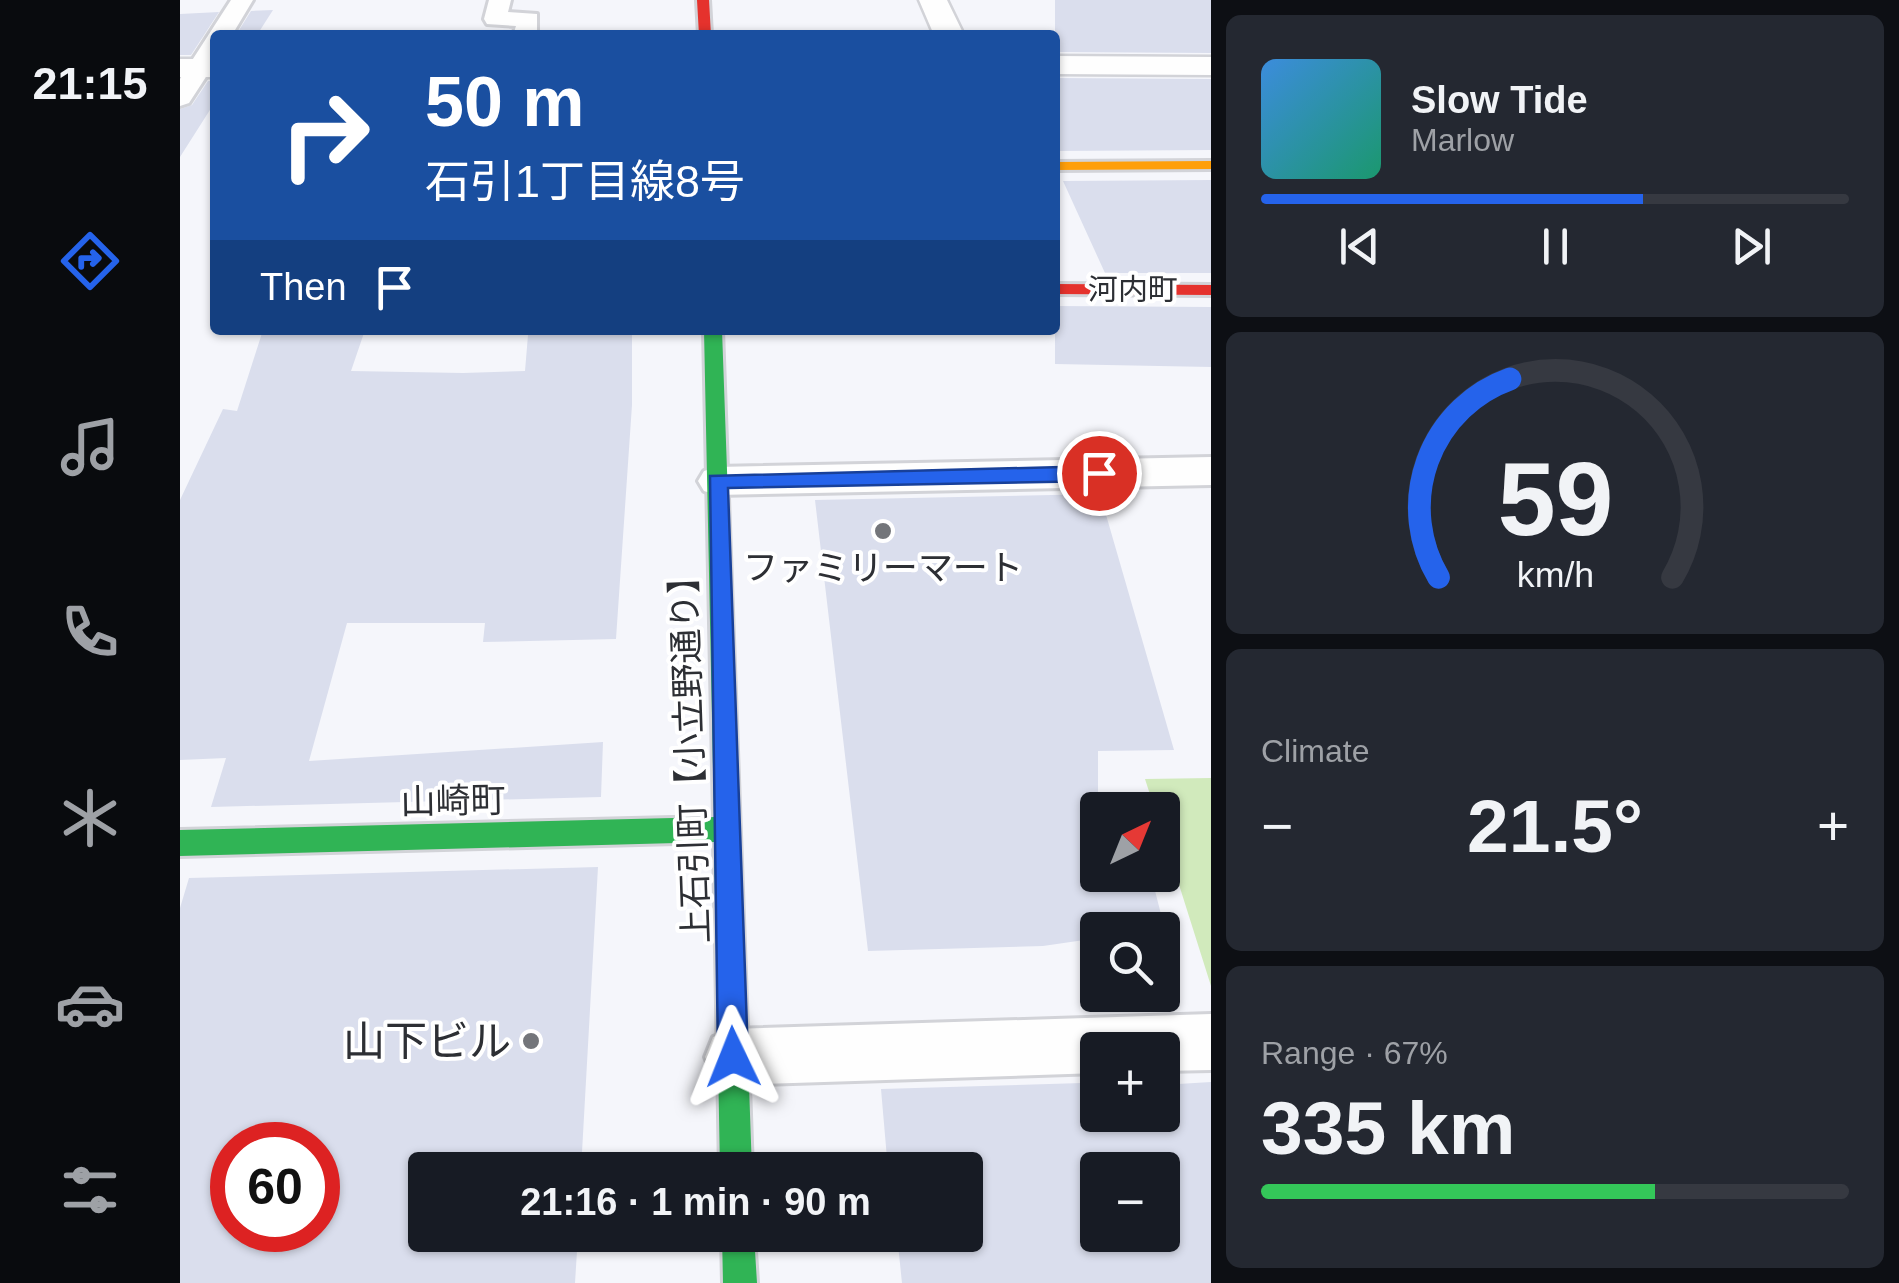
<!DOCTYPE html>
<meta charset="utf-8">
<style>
:root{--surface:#171b24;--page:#242831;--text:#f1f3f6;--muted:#9ea1a6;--line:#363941;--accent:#2563eb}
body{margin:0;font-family:Helvetica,"Noto Sans JP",sans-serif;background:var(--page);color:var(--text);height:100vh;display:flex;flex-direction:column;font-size:38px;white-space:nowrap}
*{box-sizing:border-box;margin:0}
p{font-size:32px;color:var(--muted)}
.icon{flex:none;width:55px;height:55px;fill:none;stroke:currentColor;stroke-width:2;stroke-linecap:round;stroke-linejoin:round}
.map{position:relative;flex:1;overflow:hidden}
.panel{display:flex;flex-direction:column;gap:15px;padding:15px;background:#0d0f14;width:688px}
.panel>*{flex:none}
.banner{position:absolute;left:30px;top:30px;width:850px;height:305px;border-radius:10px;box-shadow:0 2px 8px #0004;background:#1a4fa0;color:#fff;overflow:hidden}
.needle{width:65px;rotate:43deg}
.tools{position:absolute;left:900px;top:792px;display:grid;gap:20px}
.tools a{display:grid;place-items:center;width:100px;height:100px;border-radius:10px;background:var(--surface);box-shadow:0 2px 8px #0004;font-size:50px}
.speed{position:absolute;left:30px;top:1122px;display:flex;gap:20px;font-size:50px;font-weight:700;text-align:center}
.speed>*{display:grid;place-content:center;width:130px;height:130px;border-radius:50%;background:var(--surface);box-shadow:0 2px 8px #0004;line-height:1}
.speed .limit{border:15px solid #d22;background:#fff;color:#111}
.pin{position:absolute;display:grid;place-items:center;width:85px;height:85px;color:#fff;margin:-42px;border:5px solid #fff;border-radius:50%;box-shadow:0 2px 10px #0007}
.me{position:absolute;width:110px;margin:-55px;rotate:358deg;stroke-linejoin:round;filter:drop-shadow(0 0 8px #0008)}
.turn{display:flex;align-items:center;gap:35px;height:210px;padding:0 50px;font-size:45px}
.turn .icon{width:130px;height:130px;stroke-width:2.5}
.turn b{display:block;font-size:70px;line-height:85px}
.then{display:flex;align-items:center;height:95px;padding:0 50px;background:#0003;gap:20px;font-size:38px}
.big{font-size:75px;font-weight:800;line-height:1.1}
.panel .tile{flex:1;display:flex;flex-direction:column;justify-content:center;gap:15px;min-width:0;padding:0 35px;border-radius:15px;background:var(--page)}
.panel .dial{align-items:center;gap:0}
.dial svg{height:260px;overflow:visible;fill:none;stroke:var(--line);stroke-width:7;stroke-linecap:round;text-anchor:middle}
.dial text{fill:var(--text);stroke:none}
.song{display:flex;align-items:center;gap:30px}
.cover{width:120px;height:120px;border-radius:15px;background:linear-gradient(135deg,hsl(210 70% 55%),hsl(160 70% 35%))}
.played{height:10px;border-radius:5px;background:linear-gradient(90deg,var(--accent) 65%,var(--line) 65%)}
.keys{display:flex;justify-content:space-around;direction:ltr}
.heat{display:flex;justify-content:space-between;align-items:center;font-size:55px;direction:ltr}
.charge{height:15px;border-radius:8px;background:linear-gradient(90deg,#34c759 67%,var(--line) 0)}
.trip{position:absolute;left:228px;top:1152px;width:575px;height:100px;border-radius:10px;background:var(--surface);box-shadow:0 2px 8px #0004;font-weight:800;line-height:100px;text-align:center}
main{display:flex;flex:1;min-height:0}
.tab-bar{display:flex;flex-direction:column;width:180px;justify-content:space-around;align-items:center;background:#090b0e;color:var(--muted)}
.tab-bar .icon{width:70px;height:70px}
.tab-bar .selected{color:var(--accent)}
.tab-bar b{font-size:45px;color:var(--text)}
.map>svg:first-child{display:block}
.green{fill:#d1eabc}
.building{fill:#dadeed;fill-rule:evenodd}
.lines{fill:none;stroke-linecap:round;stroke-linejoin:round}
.lane-casing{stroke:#d2d3d8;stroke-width:6}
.street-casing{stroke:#d2d3d8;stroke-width:5}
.fast-casing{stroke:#d2d3d8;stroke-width:6}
.slow-casing{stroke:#d2d3d8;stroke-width:6}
.jam-casing{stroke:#d2d3d8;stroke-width:6}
.lane{fill:#fefefe;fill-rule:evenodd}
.street{fill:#fefefe;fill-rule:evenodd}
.fast{fill:#30b455;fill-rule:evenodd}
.slow{fill:#ff9f0a;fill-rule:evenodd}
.jam{fill:#e5322d;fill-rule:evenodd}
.route{fill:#2563eb;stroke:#184099;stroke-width:2.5}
.poi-dot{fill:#73757a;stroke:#fff;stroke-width:4}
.labels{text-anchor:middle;stroke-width:8;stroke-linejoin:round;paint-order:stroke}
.far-street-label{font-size:30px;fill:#2d2f34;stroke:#fff}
.poi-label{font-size:35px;fill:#2d2f34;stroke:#fff}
.street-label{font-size:35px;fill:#2d2f34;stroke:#fff}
.near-poi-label{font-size:42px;fill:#2d2f34;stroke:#fff;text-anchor:end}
</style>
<main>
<nav class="tab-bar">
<b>21:15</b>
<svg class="icon selected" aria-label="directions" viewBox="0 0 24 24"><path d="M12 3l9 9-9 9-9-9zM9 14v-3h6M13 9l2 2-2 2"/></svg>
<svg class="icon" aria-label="music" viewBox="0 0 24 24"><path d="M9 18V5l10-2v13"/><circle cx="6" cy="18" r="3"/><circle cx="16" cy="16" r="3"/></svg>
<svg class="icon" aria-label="phone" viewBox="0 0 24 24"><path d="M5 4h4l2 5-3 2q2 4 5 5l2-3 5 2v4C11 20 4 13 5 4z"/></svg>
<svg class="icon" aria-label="climate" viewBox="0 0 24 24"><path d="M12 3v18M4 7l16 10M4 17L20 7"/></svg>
<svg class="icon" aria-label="car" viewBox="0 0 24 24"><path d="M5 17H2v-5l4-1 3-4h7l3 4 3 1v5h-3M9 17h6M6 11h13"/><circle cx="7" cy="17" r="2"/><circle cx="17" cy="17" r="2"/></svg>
<svg class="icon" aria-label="filters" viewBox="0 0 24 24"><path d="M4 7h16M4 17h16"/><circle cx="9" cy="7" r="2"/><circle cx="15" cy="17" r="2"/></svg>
</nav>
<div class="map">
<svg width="1032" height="1283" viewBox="0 0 1032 1283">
<rect width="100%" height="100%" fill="#f5f6fb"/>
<!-- green -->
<path class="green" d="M1031 778H1032L1031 986 983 834 982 810H975L965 779Z"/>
<!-- building -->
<path class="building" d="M875 0H1032V53L875 52Z
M93 10 77 35H56L71 11Z
M39 12 11 55H0V14Z
M875 78 1032 79V150L875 151Z
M28 81H35V102L0 157V109L12 105Z
M1032 180V273H925L883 181Z
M875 306 1032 307V367L875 364Z
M83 330H185L171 371 283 373 345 371 348 335 452 330V405L436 639 303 642 305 623H167L129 761 423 742 421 797 31 807 46 758 0 760V500L43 409 57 411Z
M920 494 994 750 918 751V875H971L985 930H918V938L863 946 688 951 635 500Z
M418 867 401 1170H245V1235H398L395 1283H0V908L9 878ZM52 1145H138V1230H52Z
M1032 1082V1283H722L717 1235H785V1170H708L701 1089 902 1083 903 1090 918 1089V1115H982V1085ZM918 1170H982V1235H918Z"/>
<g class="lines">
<!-- lane casing -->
<g class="lane-casing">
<path id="lane" d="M51 0H73L52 35H35V63L9 103 0 106V79Z
M309 0H331L328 12 357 14V35H333L336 26 307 24 304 19Z
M1032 457V485L537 495 524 491 518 481 524 471 537 467Z
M1032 1014V1070L982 1071V1050H918V1073L553 1085 533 1077 525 1057 533 1037 553 1029Z"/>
</g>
<!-- street casing -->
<g class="street-casing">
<path id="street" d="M739 0H767L784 35H754Z
M875 56 1032 57V75L875 74Z
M0 59H35V77H0Z"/>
</g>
<!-- fast casing -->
<g class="fast-casing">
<path id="fast" d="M524 330H542L572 1170H540L534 842 0 856V830L534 817Z
M542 1235H574L577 1283H543Z"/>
</g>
<!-- slow casing -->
<g class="slow-casing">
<path id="slow" d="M1032 161V169L875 170V162Z"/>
</g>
<!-- jam casing -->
<g class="jam-casing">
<path id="jam" d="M517 0H529L531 35H519Z
M875 284 1032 285V295L875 294Z"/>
</g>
<!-- lane -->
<use href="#lane" class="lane"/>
<!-- street -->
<use href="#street" class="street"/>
<!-- fast -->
<use href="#fast" class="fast"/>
<!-- slow -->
<use href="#slow" class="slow"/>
<!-- jam -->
<use href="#jam" class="jam"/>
</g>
<!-- route -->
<path class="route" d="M919 466 929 473 919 481 548 488 568 1057 564 1068 553 1072 543 1068 538 1057 530 476Z"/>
<!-- markers -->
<g class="poi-dot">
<circle cx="703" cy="531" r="10"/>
<circle cx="351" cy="1041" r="10"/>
</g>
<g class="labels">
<!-- far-street labels -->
<g class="far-street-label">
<text x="953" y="300">河内町</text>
</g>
<!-- poi labels -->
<g class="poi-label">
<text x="703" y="580">ファミリーマート</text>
</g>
<!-- street labels -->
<g class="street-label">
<text transform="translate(510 751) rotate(-92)" y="12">上石引町【小立野通り】</text>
<text transform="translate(273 801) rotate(-1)" y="12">山崎町</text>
</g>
<!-- near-poi labels -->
<g class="near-poi-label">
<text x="331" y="1056">山下ビル</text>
</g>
</g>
</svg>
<div class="tools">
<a><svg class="needle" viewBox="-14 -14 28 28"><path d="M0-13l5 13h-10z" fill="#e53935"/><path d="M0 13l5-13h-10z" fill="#9ea1a6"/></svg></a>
<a><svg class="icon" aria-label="search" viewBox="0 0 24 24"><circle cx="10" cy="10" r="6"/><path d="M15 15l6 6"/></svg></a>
<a>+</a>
<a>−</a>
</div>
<div class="speed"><div class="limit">60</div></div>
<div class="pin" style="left:919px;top:473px;background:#d93025"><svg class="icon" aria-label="arrive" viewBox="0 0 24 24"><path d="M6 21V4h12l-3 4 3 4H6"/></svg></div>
<svg class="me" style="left:553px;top:1057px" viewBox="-20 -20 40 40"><path d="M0-17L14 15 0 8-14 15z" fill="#2563eb" stroke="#fff" stroke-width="4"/></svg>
<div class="trip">21:16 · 1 min · 90 m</div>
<div class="banner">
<div class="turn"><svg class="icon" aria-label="right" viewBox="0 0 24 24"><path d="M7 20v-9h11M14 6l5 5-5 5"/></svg><div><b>50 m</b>石引1丁目線8号</div></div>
<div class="then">Then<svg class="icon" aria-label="arrive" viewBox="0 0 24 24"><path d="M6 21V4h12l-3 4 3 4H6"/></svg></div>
</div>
</div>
<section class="panel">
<div class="tile">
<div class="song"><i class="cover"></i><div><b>Slow Tide</b><p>Marlow</p></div></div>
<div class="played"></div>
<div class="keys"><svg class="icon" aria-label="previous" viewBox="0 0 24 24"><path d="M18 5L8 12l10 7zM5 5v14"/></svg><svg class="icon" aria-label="pause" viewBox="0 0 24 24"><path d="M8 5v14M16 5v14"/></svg><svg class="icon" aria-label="next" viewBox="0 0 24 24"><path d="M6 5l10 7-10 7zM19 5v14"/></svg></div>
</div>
<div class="tile dial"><svg viewBox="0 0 100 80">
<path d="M14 69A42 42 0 1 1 86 69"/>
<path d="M14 69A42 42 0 0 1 36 8" stroke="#2563eb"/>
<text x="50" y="56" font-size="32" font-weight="700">59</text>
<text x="50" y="72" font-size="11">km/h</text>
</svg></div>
<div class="tile"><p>Climate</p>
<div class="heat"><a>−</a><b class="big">21.5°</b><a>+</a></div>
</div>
<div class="tile"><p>Range · 67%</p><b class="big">335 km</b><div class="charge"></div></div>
</section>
</main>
